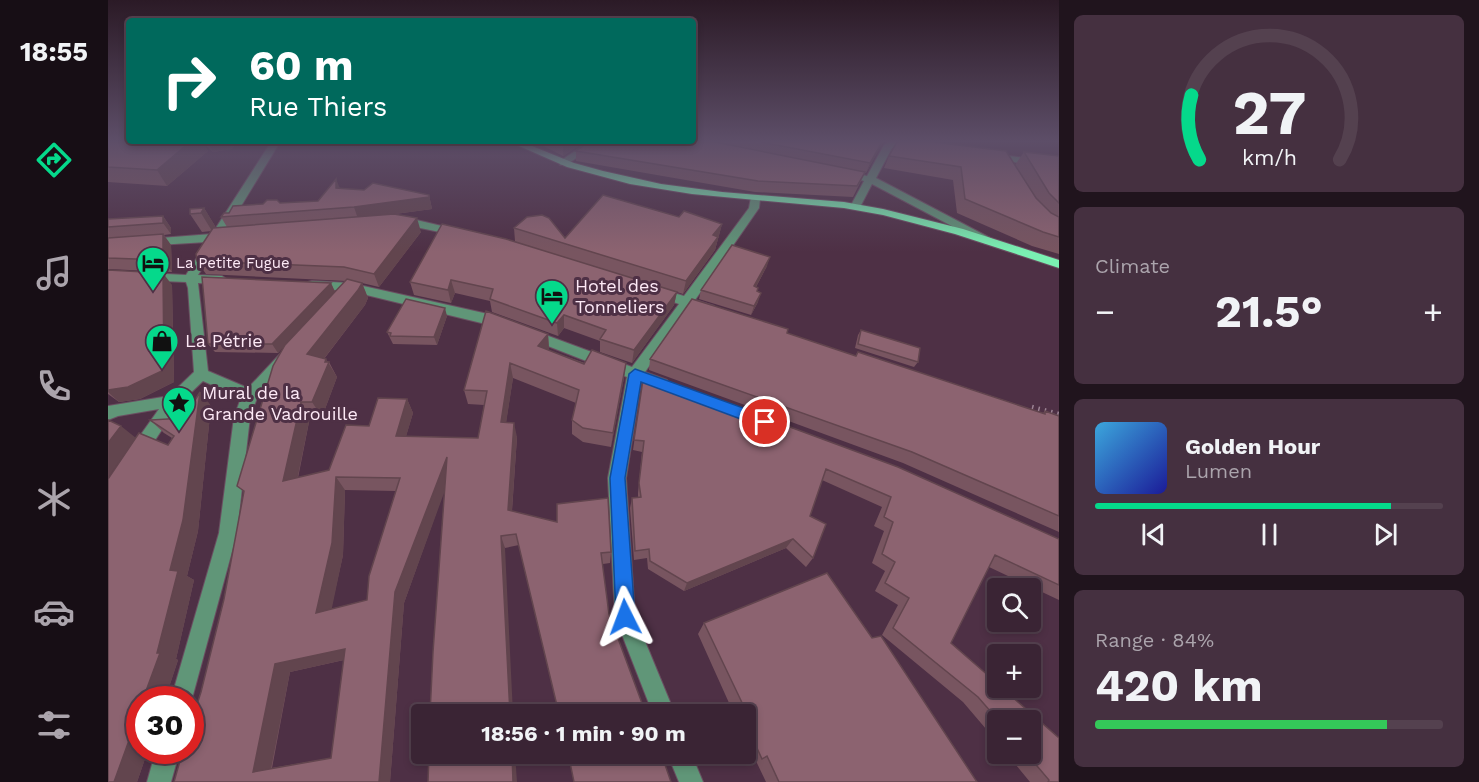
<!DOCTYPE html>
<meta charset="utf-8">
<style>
:root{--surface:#3a2434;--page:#453040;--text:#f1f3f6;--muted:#aba4ac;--line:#54414f;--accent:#05d98b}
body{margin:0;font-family:"Work Sans",sans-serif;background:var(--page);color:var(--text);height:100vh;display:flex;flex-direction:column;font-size:22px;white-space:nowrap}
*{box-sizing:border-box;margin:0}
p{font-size:20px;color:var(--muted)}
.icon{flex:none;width:33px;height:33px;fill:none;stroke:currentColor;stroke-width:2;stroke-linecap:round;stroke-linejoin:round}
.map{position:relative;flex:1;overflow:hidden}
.details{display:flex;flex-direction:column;gap:15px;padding:15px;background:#20141d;width:420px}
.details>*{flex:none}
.hud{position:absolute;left:18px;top:18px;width:570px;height:126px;border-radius:6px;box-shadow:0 3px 9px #0003,0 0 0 2px var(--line);background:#00695c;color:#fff;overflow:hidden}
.fabs{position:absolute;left:879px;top:578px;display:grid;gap:12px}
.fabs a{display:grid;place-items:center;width:54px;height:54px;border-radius:6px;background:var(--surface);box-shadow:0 3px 9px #0003,0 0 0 2px var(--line);font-size:30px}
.speed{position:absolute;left:18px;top:686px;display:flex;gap:12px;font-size:30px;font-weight:700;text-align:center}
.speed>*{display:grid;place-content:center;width:78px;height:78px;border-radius:50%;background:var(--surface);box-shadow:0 3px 9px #0003,0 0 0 2px var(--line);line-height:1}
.speed .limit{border:9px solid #d22;background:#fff;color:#111}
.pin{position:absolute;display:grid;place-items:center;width:51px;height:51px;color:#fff;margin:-26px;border:3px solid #fff;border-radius:50%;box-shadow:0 2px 6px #0007}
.me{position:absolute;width:66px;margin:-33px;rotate:357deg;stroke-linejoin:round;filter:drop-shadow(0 0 4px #0008)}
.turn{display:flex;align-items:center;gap:21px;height:126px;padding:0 24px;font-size:27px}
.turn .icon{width:78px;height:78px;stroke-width:2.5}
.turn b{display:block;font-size:42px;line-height:51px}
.big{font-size:45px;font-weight:700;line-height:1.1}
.details .card{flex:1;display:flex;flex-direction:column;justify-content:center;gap:9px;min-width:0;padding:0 21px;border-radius:9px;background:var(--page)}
.details .dial{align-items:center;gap:0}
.dial svg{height:156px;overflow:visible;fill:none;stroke:var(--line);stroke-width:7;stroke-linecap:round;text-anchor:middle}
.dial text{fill:var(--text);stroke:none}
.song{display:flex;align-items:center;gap:18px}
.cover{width:72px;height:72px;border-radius:9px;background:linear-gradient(135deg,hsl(200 70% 55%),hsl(240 70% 35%))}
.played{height:6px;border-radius:3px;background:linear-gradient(90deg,var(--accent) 85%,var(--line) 85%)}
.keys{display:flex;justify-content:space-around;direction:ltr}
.heat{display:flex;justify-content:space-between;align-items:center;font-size:33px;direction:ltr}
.charge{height:9px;border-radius:4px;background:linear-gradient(90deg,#34c759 84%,var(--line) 0)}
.trip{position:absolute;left:303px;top:704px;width:345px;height:60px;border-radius:6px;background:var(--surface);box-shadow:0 3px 9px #0003,0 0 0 2px var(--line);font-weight:700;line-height:60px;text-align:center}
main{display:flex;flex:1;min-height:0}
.dock{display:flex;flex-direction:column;width:108px;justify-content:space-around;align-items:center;background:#170e15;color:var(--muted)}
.dock .icon{width:42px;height:42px}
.dock .current{color:var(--accent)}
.dock b{font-size:27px;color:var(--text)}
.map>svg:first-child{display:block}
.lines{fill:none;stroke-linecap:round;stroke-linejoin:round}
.minor-casing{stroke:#6a4e61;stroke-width:2}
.major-casing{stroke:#6a4e61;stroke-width:2}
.path{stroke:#9c8394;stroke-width:4.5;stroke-dasharray:1.5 5;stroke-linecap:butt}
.minor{fill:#609678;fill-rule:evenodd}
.major{fill:#7af0b2;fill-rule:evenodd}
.wall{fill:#785560;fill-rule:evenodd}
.shaded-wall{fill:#62454e}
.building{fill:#8c6370;stroke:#62454e;stroke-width:1.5;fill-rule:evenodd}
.route{fill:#1a73e8;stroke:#114b97;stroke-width:1.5}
.labels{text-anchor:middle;stroke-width:6;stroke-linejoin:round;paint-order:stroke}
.far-poi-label{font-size:15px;fill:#fde9f6;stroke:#4e3045;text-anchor:start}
.poi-label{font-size:18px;fill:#fde9f6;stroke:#4e3045;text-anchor:start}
</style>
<main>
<nav class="dock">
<b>18:55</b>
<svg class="icon current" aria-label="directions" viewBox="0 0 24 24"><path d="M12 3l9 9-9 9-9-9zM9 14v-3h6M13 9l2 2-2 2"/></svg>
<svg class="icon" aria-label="music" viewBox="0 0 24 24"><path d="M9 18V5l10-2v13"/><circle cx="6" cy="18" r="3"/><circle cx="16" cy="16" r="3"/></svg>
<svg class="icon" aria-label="phone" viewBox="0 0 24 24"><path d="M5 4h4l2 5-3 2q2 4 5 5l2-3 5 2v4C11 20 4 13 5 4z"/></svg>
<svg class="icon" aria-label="climate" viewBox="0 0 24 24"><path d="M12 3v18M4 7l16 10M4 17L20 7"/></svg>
<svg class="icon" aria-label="car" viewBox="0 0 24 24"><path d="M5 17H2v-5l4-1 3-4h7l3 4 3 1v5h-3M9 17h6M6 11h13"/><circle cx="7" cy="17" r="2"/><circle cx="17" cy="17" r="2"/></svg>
<svg class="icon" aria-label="filters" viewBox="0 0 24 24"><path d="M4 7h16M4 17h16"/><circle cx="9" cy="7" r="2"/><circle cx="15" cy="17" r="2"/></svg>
</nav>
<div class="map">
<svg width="951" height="782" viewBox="0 0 951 782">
<rect width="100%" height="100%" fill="#4e3045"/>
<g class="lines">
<!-- minor casing -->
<g class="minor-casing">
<path id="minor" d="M163 142H172L116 234 122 237 111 241 90 275 114 276 120 280 114 284 90 283 100 371 140 388 172 354 177 353 184 358 149 398 142 417 129 533 82 706V699H63L111 533 126 417 133 398 95 381 70 405 36 457 30 459 24 457 22 452 24 447 51 409 10 416 0 420V406L61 396 86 372 80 288 78 282 0 279V271L78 275 99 242 0 248V242L104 234Z
M481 142H492L458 165H452V161Z
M781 142 808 145 813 148 808 151 784 148 768 178 886 240V244H878L764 184 751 209H743L742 207 756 181 731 174 736 171 759 176 776 145Z
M885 154 951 162V168L882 159V155Z
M647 196 652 199 651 208 587 300 606 306 608 309 606 312 601 313 582 307 537 372 559 380 561 384 559 388 554 390 533 382 518 478 527 617 567 714H545L507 617 500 478 519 377 417 337 415 334 422 329 427 331 524 367 571 304 545 295 543 292 545 289 549 288 576 296 641 208 643 197Z
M300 218 355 231 357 233 351 236 293 224 288 221 289 219Z
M204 281 242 283 380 314 399 320 401 323 394 328 242 291 200 288 198 285 200 282Z
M48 750H72L63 782H39Z
M559 753H583L595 782H571Z"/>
</g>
<!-- major casing -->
<g class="major-casing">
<path id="major" d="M402 142H414L466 163 495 171 553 184 614 192 736 202 775 209 855 229 951 260V268L847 234 775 215 736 208 584 194 522 184 459 167Z"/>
</g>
<!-- path -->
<path class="path" d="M924 407 951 414"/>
<!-- minor -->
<use href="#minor" class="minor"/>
<!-- major -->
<use href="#major" class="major"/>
</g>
<!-- wall -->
<path class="wall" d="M0 142H129L124 149 105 152 95 143 100 151 59 186 0 182Z
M428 142H476L455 156Z
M481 142H775L758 173H757L745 197 647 192 468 161V151Z
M916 152 951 156V254L924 246 849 213 845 180 776 168 781 156 907 165Z
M232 189 321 195 324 209 287 214 313 232 271 287 254 283 260 298 257 305 216 359 221 362 229 377 214 417H202L190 478 221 470 261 426 299 399 305 413 298 436 370 438 376 405 360 404 356 390 440 334 441 349 440 350 516 377 503 447 475 442 464 434V420L468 403 405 378 398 422 409 437 404 511 503 552 502 563 495 564 411 545 397 548 336 491 296 603 282 782H66L93 692 116 599 136 492 129 486 177 345 170 353 107 352 100 344 223 283 227 292 238 281 98 274 89 261 103 231 94 232 82 214 96 208 107 226 106 228 119 227 113 217 121 213 172 203 210 201ZM237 490 288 491 259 600 223 609 235 555ZM236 660 223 758 164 768 182 672Z
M55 216 63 228V234L56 235 63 245 64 272 0 269V219Z
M571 217 614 224 607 250 575 294 569 292 566 305 524 363 492 352V341L456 328 450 336 384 312 382 301 347 293 343 303 306 295 302 282 407 241 406 228 457 238Z
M659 266 648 287 650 302 643 315 591 299 593 290Z
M0 270 64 285 66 382 32 399 11 402 0 394Z
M339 316 329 345 285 344 279 332Z
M753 330 810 362 806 367 747 348 750 335Z
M679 333 747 356 750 352 935 413 937 411 951 415V532L795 463 541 370 542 359Z
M536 373 951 539V600L881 567 843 643 951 782H922L898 753H922L890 720V743L855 702 774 635 790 605 767 591 777 571 764 563 776 531 766 526 774 507 714 480 702 516 705 558 698 567 678 548 576 591 540 569 539 558 526 560 522 508 524 498 530 497V493L534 452 525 450Z
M92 392 103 406 90 531 79 576 86 580 68 659 70 660 57 699H32V750H40L29 782H0V479L31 433 60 445 64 438 56 433 42 420 76 418Z
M596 623 764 638 869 782H658L648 761 643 763 638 751V714H626L590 634Z"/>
<!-- shaded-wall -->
<path class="shaded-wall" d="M82 142H95L100 151 59 186 49 170Z
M111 142H129L124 149 105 152 100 144Z
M461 142H476L455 156V146Z
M774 142H775L758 173 762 163Z
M228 179 233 191 228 188Z
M321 195 324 209 250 219 246 207Z
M96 208 107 226 104 231 93 213Z
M55 216 63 228V234L55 223Z
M309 218 313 232 271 287 266 274Z
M614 224 607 250 575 294 578 281 605 235Z
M55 234 63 245 64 272 55 260Z
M662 257 659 266 643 296 646 286Z
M55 273 64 285 66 382 32 399 11 402 0 392V390Z
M343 280 347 293 343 303 340 290Z
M223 283 227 292 170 353 164 344Z
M254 283 260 298 257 305 208 369 199 354Z
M569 292 566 305 524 363 526 350Z
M653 293 650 302 643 315 646 306Z
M337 308 339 316 329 345 326 337Z
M456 315V328L450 336 449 323Z
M440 334 441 349 431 361 430 346Z
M218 359 229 377 214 417 204 402Z
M402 363 405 378 396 437 393 422Z
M518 363 516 377 503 447 505 433Z
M92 392 103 406 90 531 79 576 86 580 68 659 70 660 57 699H35L49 653Z
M299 399 305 413 294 450 288 436Z
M193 402 202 417 186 495 175 481Z
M406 423 409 437 403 523 400 510Z
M13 426 28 438 0 478V443Z
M339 457 344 471 296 603 282 782H271L287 592Z
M228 477 237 490 235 555 221 622 208 613Z
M393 536 397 548 405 714H402Z
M685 539 678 548 576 591 579 583Z
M237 649 249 657 182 672 162 774 145 772 167 664Z
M32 710V750H40L29 782H6Z
M404 753H407L409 782H405Z"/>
<!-- building -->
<path class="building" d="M0 142H82L49 170 0 167Z
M447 142H461L455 146Z
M481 142H607L757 172 749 186 650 181 468 151Z
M653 142H774L762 163Z
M789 142H826L898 151 928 198 943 213 951 217V237L935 232 857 199 853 167 781 156Z
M916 152 951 156V203L941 193Z
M228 179V188L256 190 265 183 321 195V197L246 207 113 217 116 213H121L125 206 155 204 159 200H169L172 203 210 201Z
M495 195 571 217 576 211 614 224 605 235 610 237 578 281 406 228 419 217 434 215 441 218 457 238Z
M96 208 93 213 82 214V209Z
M286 214 309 218 266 274 236 267 89 261 88 254 105 228Z
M55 216V223L0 227V219Z
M334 224 398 239 569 292 526 350 492 339 498 330 456 315 449 323 382 299 385 289 343 280 340 290 302 282Z
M55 234V260L0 258V238Z
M624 245 662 257 646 286 650 288 649 291 653 293 646 306 593 290Z
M0 270 55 273 56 370 20 387 0 390Z
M94 277 223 283 164 344H100Z
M239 279 254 283 250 290 199 354 218 359 217 362H221L204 402H193L175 481 221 470 238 425 261 426 270 398 299 399 288 436 370 438 379 391 356 390 378 311 440 334 430 346 476 364 484 350 518 363 505 433 475 428 464 420 471 390 402 363 393 422 406 423 400 510 449 522V504L500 498 503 552 493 553 501 614 538 714H451L408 534 393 536 402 714H322L325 652 339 457 287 592 271 782H66L75 750H82V726L93 692 116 599 136 491 129 486 165 366 177 345ZM228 477 292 478 261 576 259 600 208 613 224 543ZM237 649 223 758 145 772 167 664Z
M298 299 337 308 326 337 282 336 283 333 279 332Z
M584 299 680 329 679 333 748 356 750 352 937 414V411L951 416V516L804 452 542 359Z
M753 330 812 348 810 362 750 344Z
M536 373 790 467 951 539V585L887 555 843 643 890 684V687H893L951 738V782H940L941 780 918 753H922V720H890L870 697 785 628 801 598 777 583 787 562 774 554 785 522 776 517 783 497 718 469 702 516 718 524 705 558 685 539 579 583 542 561 541 549 527 551 524 498 533 497 531 483 536 441 526 440Z
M92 392 75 520 62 570 70 571 49 653H52L35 699H32V710L6 782H0V479L31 433 60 445 66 436 42 420 76 418Z
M0 420 13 426 0 443Z
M719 573 764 638 773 636 869 782H671L659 756 654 759 638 724V714H633V713L638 711 596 623Z
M321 753H404L405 782H320Z
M460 753H553L563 782H466Z"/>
<!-- sky -->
<linearGradient id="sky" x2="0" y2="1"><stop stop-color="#2b1a26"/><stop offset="0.56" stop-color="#5d4e68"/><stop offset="1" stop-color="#5d4e68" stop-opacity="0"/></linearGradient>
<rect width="951" height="252" fill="url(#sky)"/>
<!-- route -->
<path class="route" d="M527 369 663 418 665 422 663 426 657 428 533 382 517 478 527 617 524 624 517 626 511 624 508 617 502 478 521 374Z"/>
<!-- icons -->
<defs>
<g id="hotel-pin" transform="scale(1.725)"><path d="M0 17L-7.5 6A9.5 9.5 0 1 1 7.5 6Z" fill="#05d98b" stroke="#4e3045"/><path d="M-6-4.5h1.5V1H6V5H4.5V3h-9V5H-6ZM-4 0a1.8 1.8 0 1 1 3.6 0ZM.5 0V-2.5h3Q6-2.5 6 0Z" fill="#111"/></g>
<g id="shop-pin" transform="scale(1.725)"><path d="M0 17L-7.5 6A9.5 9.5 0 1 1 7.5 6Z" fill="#05d98b" stroke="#4e3045"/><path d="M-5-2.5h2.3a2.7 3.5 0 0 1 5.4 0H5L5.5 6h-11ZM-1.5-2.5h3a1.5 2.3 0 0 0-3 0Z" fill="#111"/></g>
<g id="sight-pin" transform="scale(1.725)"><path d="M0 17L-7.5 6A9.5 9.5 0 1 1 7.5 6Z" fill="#05d98b" stroke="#4e3045"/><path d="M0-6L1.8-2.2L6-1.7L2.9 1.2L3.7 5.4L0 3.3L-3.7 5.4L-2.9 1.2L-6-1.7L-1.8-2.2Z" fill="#111"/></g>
</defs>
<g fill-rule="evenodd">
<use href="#hotel-pin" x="45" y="263"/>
<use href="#hotel-pin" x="444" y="296"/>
<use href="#shop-pin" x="54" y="341"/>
<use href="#sight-pin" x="71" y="403"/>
</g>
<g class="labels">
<!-- far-poi labels -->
<g class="far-poi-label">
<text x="68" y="268">La Petite Fugue</text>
</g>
<!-- poi labels -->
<g class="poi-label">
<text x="467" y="292">Hotel des<tspan x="467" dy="21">Tonneliers</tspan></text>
<text x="77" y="347">La Pétrie</text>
<text x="94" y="399">Mural de la<tspan x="94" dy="21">Grande Vadrouille</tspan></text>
</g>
</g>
</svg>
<div class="fabs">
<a><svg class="icon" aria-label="search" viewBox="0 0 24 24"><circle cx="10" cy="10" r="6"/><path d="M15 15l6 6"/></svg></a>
<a>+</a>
<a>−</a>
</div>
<div class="speed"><div class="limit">30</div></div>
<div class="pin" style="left:657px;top:422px;background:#d93025"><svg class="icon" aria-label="arrive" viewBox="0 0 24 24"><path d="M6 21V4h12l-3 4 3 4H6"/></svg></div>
<svg class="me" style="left:517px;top:617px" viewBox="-20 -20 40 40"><path d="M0-17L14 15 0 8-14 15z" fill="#1a73e8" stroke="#fff" stroke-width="4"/></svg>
<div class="trip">18:56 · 1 min · 90 m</div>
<div class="hud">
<div class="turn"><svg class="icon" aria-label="right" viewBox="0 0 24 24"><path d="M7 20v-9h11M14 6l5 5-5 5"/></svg><div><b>60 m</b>Rue Thiers</div></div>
</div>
</div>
<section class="details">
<div class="card dial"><svg viewBox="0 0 100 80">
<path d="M14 69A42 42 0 1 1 86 69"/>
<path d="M14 69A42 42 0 0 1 10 36" stroke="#05d98b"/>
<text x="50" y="56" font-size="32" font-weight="700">27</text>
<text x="50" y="72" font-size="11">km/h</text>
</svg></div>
<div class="card"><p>Climate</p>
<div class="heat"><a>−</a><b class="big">21.5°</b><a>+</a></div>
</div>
<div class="card">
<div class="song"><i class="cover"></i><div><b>Golden Hour</b><p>Lumen</p></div></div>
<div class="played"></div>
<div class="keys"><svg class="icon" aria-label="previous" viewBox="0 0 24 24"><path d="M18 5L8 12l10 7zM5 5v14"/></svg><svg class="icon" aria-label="pause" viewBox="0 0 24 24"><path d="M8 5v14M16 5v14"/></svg><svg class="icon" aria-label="next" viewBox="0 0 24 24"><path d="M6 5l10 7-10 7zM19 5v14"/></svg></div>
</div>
<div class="card"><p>Range · 84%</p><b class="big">420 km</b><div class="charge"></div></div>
</section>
</main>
